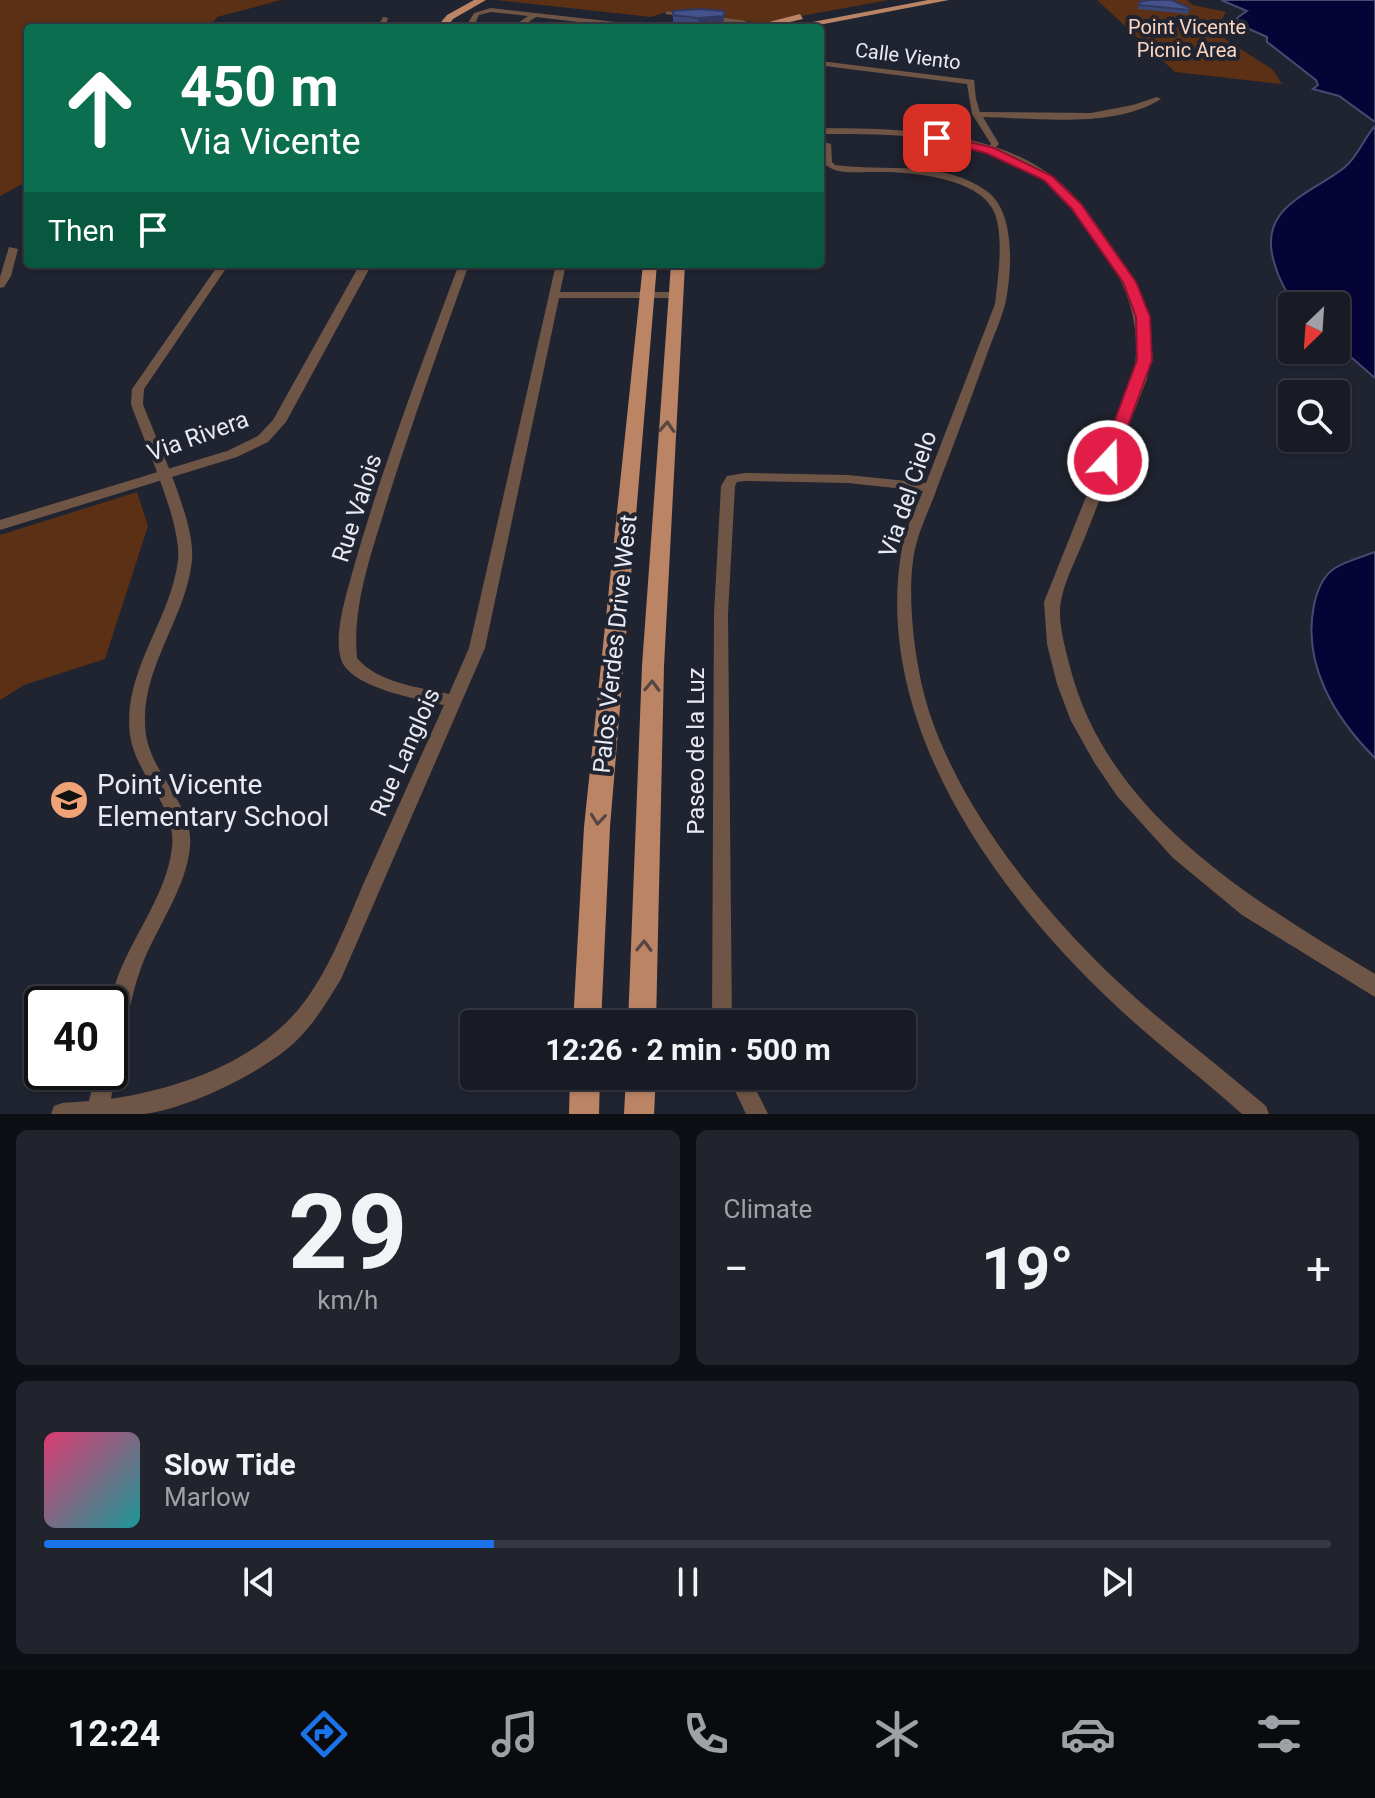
<!DOCTYPE html>
<meta charset="utf-8">
<style>
:root{--surface:#181b24;--page:#21242c;--text:#f1f3f6;--muted:#9fa1a6;--line:#363941;--accent:#1a73e8}
body{margin:0;font-family:Roboto,sans-serif;background:var(--page);color:var(--text);height:100vh;display:flex;flex-direction:column;font-size:30px;white-space:nowrap}
*{box-sizing:border-box;margin:0}
p{font-size:26px;color:var(--muted)}
.icon{flex:none;width:44px;height:44px;fill:none;stroke:currentColor;stroke-width:2;stroke-linecap:round;stroke-linejoin:round}
.map{position:relative;height:1114px;overflow:hidden}
.side{display:flex;flex-direction:column;gap:16px;padding:16px;background:#0d0f14;flex:1}
.side>*{flex:none}
.banner{position:absolute;left:24px;top:24px;width:800px;height:244px;border-radius:8px;box-shadow:0 2px 6px #0004,0 0 0 2px var(--line);background:#0b6e4f;color:#fff;overflow:hidden}
.needle{width:52px;rotate:205deg}
.buttons{position:absolute;left:1278px;top:292px;display:grid;gap:16px}
.buttons a{display:grid;place-items:center;width:72px;height:72px;border-radius:8px;background:var(--surface);box-shadow:0 2px 6px #0004,0 0 0 2px var(--line);font-size:40px}
.speed{position:absolute;left:24px;top:986px;display:flex;gap:16px;font-size:40px;font-weight:700;text-align:center}
.speed>*{display:grid;place-content:center;width:104px;height:104px;border-radius:50%;background:var(--surface);box-shadow:0 2px 6px #0004,0 0 0 2px var(--line);line-height:1}
.speed .limit{border:4px solid #111;border-radius:12px;background:#fff;color:#111}
.pin{position:absolute;display:grid;place-items:center;width:68px;height:68px;color:#fff;margin:-34px;border-radius:16px;box-shadow:0 4px 12px #0006}
.me{position:absolute;width:88px;margin:-44px;rotate:21deg;stroke-linejoin:round;filter:drop-shadow(0 0 6px #0008)}
.turn{display:flex;align-items:center;gap:28px;height:168px;padding:0 24px;font-size:36px}
.turn .icon{width:104px;height:104px;stroke-width:2.5}
.turn b{display:block;font-size:56px;line-height:68px}
.then{display:flex;align-items:center;height:76px;padding:0 24px;background:#0003;gap:16px;font-size:30px}
.big{font-size:60px;font-weight:700;line-height:1.1}
.side .card{flex:1;display:flex;flex-direction:column;justify-content:center;gap:12px;min-width:0;padding:0 28px;border-radius:12px;background:var(--page)}
.side .dial{align-items:center;gap:0}
.dial b{font-size:104px;line-height:1}
.song{display:flex;align-items:center;gap:24px}
.cover{width:96px;height:96px;border-radius:12px;background:linear-gradient(135deg,hsl(340 70% 55%),hsl(180 70% 35%))}
.played{height:8px;border-radius:4px;background:linear-gradient(90deg,var(--accent) 35%,var(--line) 35%)}
.keys{display:flex;justify-content:space-around;direction:ltr}
.heat{display:flex;justify-content:space-between;align-items:center;font-size:44px;direction:ltr}
.side .tiles{flex:1;display:grid;gap:16px;grid-template-columns:1fr 1fr}
.card:last-child{grid-column:span 2}
.trip{position:absolute;left:460px;top:1010px;width:456px;height:80px;border-radius:8px;background:var(--surface);box-shadow:0 2px 6px #0004,0 0 0 2px var(--line);font-weight:700;line-height:80px;text-align:center}
.tab-bar{display:flex;height:128px;justify-content:space-around;align-items:center;background:#0a0b0e;color:var(--muted)}
.tab-bar .icon{width:56px;height:56px}
.tab-bar .active{color:var(--accent)}
.tab-bar b{font-size:36px;color:var(--text)}
.map>svg:first-child{display:block}
.green{fill:#5b3014}
.water{fill:#060437;stroke:#4a496f;stroke-width:2}
.lines{fill:none;stroke-linecap:round;stroke-linejoin:round}
.minor{fill:#6f5546;fill-rule:evenodd}
.tertiary{fill:#6f5546;fill-rule:evenodd}
.primary{fill:#ba8465;fill-rule:evenodd}
.wall{fill:#3b4778}
.shaded-wall{fill:#303961}
.building{fill:#45528b;stroke:#303961;stroke-width:2}
.oneway{stroke:#564643}
.route{fill:#e11d48;stroke:#92132f;stroke-width:2}
.labels{text-anchor:middle;stroke-width:8;stroke-linejoin:round;paint-order:stroke}
.far-park-label{font-size:20px;fill:#fad5c1;stroke:#202430}
.far-street-label{font-size:20px;fill:#e7eaf3;stroke:#202430}
.street-label{font-size:24px;fill:#e7eaf3;stroke:#202430}
.near-poi-label{font-size:28px;fill:#e7eaf3;stroke:#202430;text-anchor:start}
</style>
<div class="map">
<svg width="1375" height="1114" viewBox="0 0 1375 1114">
<rect width="100%" height="100%" fill="#202430"/>
<!-- green -->
<path class="green" d="M0 0H281L217 17 209 28H28V181L0 196Z
M496 0H889L762 23 670 11 651 17Z
M1097 0H1187L1193 5 1226 12 1220 22 1225 39 1273 70 1282 84 1175 72Z
M137 492 148 526 105 659 24 685 0 700V535Z"/>
<!-- water -->
<path class="water" d="M1221 0H1375V122L1339 96 1313 89 1318 85 1316 80 1267 42V37L1240 25 1237 18 1247 11Z
M1375 126V378L1336 344V306H1298C1287 295 1278 278 1274 262 1257 206 1312 194 1345 167 1358 156 1364 138 1375 126Z
M1375 552V758C1334 717 1302 664 1314 605 1317 591 1322 576 1335 568 1346 561 1362 557 1375 552Z"/>
<g class="lines">
<!-- minor -->
<path class="minor" d="M491 8 616 22 619 24 618 28H610L612 26 536 17 520 28H511L528 16 491 12 479 15 473 28H465L474 13Z
M667 11 742 20 760 26 756 28 741 24 665 14Z
M383 17 388 18 385 28H377Z
M828 62 974 80 976 99 980 112 1091 113 1133 105 1157 97 1161 99C1114 129 1036 118 983 117L999 144 990 153 986 150 991 144 972 114 967 84 825 66V62Z
M824 142 831 144 832 162 835 165C885 172 944 159 988 192 1015 213 1012 269 1006 300 1002 319 992 339 986 357 970 401 954 444 937 488 931 506 921 525 916 545 907 580 912 635 919 671 939 787 1042 913 1128 991 1166 1026 1208 1057 1248 1091L1266 1106 1269 1114H1242C1200 1076 1154 1042 1113 1003 994 891 871 721 902 548 905 529 916 509 923 491L848 483 745 481 737 482 735 486 728 614 732 1024H712L714 614 721 486 727 476 745 473 848 475 926 483 995 304 996 295C999 270 1003 238 995 214 982 176 904 171 871 172 856 172 834 175 824 163Z
M9 247 18 249 11 276 4 287 0 288V277Z
M219 264H229L144 389 143 404C157 442 196 522 192 560 186 621 137 671 146 735 152 775 194 805 190 847 186 887 159 924 144 960 132 990 127 1022 120 1054L117 1061 111 1064 116 1072 111 1099C170 1090 232 1070 278 1030 323 992 343 930 366 878 392 820 418 763 444 705 418 699 350 688 341 659 333 633 348 589 355 563 384 462 422 363 459 264H469C441 343 412 422 387 502 372 552 352 605 357 658 378 683 418 687 449 694L469 648 556 264H566L560 292H675L680 295 675 298H559L485 648 341 979C328 1000 316 1021 298 1039 268 1070 188 1109 144 1114 114 1114 82 1114 51 1114L54 1106 62 1103 89 1101 96 1072H110C110 1042 107 1011 116 982 131 937 167 895 172 847 177 806 135 775 130 735 122 671 171 621 178 560 182 523 144 442 131 404L132 389Z
M728 1076H749L768 1114H746Z"/>
<!-- tertiary -->
<path class="tertiary" d="M820 128C901 129 1000 128 1064 186 1083 204 1098 226 1113 248 1141 289 1155 329 1147 379 1127 430 1107 481 1087 532 1079 554 1065 578 1061 601 1057 620 1065 647 1070 667 1108 816 1253 900 1375 974V997L1242 915 1173 858 1117 796 1094 762 1071 721 1057 684 1047 644 1044 602 1133 379C1142 331 1131 292 1104 251 1090 229 1074 206 1055 189 992 133 898 134 820 134Z
M360 264H372L286 422 268 442 237 457 0 530V520L227 451 258 436 273 420Z"/>
<!-- primary -->
<path class="primary" d="M474 0H486L453 19 446 28H436L447 15Z
M928 0H949L803 28H781Z
M800 14 803 19 764 28H746Z
M643 264H657L610 827 601 1024H573L584 827Z
M671 264H685L664 666 656 1024H628L642 666Z
M570 1076H600L599 1114H569Z
M626 1076H656L654 1114H624Z"/>
</g>
<!-- wall -->
<path class="wall" d="M1139 5 1190 8 1188 14 1138 9Z
M699 9 723 28H673V11Z"/>
<!-- shaded-wall -->
<path class="shaded-wall" d="M724 16 723 28H698V18Z"/>
<!-- building -->
<path class="building" d="M1151 0H1171L1190 8 1189 10 1139 5V2Z
M699 9 724 11V16L698 18 673 15V11Z"/>
<!-- one-way arrows -->
<defs><path id="oneway-chevron" d="M-2-3.5L2.5 0L-2 3.5" fill="none" stroke-width="1.6" stroke-linecap="round" stroke-linejoin="round" transform="scale(2)"/></defs>
<g class="oneway">
<use href="#oneway-chevron" transform="translate(667 427) rotate(-87)"/>
<use href="#oneway-chevron" transform="translate(652 686) rotate(-88)"/>
<use href="#oneway-chevron" transform="translate(598 819) rotate(96)"/>
<use href="#oneway-chevron" transform="translate(644 946) rotate(-88)"/>
</g>
<!-- route -->
<path class="route" d="M937 134 994 148 1052 176 1081 204 1136 282 1150 317 1152 360 1114 464 1108 466 1100 461 1137 360 1136 317 1123 282 1072 209 1044 180 986 153 933 140V135Z"/>
<!-- icons -->
<defs>
<g id="school-disc" transform="scale(2)"><circle r="9.5" fill="#efa376" stroke="#202430"/><path d="M0-5L7-2L0 1L-7-2ZM-4 1L0 2.5L4 1V4Q0 6-4 4Z" fill="#111"/></g>
</defs>
<g fill-rule="evenodd">
<use href="#school-disc" x="69" y="800"/>
</g>
<g class="labels">
<!-- far-park labels -->
<g class="far-park-label">
<text x="1187" y="34">Point Vicente<tspan x="1187" dy="23">Picnic Area</tspan></text>
</g>
<!-- far-street labels -->
<g class="far-street-label">
<text transform="translate(908 56) rotate(7)" y="7">Calle Viento</text>
</g>
<!-- street labels -->
<g class="street-label">
<text transform="translate(198 436) rotate(-20)" y="8">Via Rivera</text>
<text transform="translate(908 494) rotate(-71)" y="8">Via del Cielo</text>
<text transform="translate(357 508) rotate(-72)" y="8">Rue Valois</text>
<text transform="translate(615 644) rotate(-84)" y="8">Palos Verdes Drive West</text>
<text transform="translate(696 751) rotate(-90)" y="8">Paseo de la Luz</text>
<text transform="translate(405 752) rotate(-66)" y="8">Rue Langlois</text>
</g>
<!-- near-poi labels -->
<g class="near-poi-label">
<text x="97" y="794">Point Vicente<tspan x="97" dy="32">Elementary School</tspan></text>
</g>
</g>
</svg>
<div class="buttons">
<a><svg class="needle" viewBox="-14 -14 28 28"><path d="M0-13l5 13h-10z" fill="#e53935"/><path d="M0 13l5-13h-10z" fill="#9fa1a6"/></svg></a>
<a><svg class="icon" aria-label="search" viewBox="0 0 24 24"><circle cx="10" cy="10" r="6"/><path d="M15 15l6 6"/></svg></a>
</div>
<div class="speed"><div class="limit">40</div></div>
<div class="pin" style="left:937px;top:138px;background:#d93025"><svg class="icon" aria-label="arrive" viewBox="0 0 24 24"><path d="M6 21V4h12l-3 4 3 4H6"/></svg></div>
<svg class="me" style="left:1108px;top:461px" viewBox="-20 -20 40 40"><circle r="17" fill="#e11d48" stroke="#fff" stroke-width="3"/><path d="M0-11L8 9 0 5-8 9z" fill="#fff"/></svg>
<div class="trip">12:26 · 2 min · 500 m</div>
<div class="banner">
<div class="turn"><svg class="icon" aria-label="ahead" viewBox="0 0 24 24"><path d="M12 20V5M6 11l6-6 6 6"/></svg><div><b>450 m</b>Via Vicente</div></div>
<div class="then">Then<svg class="icon" aria-label="arrive" viewBox="0 0 24 24"><path d="M6 21V4h12l-3 4 3 4H6"/></svg></div>
</div>
</div>
<section class="side">
<div class="tiles">
<div class="card dial"><b>29</b><p>km/h</p></div>
<div class="card"><p>Climate</p>
<div class="heat"><a>−</a><b class="big">19°</b><a>+</a></div>
</div>
<div class="card">
<div class="song"><i class="cover"></i><div><b>Slow Tide</b><p>Marlow</p></div></div>
<div class="played"></div>
<div class="keys"><svg class="icon" aria-label="previous" viewBox="0 0 24 24"><path d="M18 5L8 12l10 7zM5 5v14"/></svg><svg class="icon" aria-label="pause" viewBox="0 0 24 24"><path d="M8 5v14M16 5v14"/></svg><svg class="icon" aria-label="next" viewBox="0 0 24 24"><path d="M6 5l10 7-10 7zM19 5v14"/></svg></div>
</div>
</div>
</section>
<nav class="tab-bar">
<b>12:24</b>
<svg class="icon active" aria-label="directions" viewBox="0 0 24 24"><path d="M12 3l9 9-9 9-9-9zM9 14v-3h6M13 9l2 2-2 2"/></svg>
<svg class="icon" aria-label="music" viewBox="0 0 24 24"><path d="M9 18V5l10-2v13"/><circle cx="6" cy="18" r="3"/><circle cx="16" cy="16" r="3"/></svg>
<svg class="icon" aria-label="phone" viewBox="0 0 24 24"><path d="M5 4h4l2 5-3 2q2 4 5 5l2-3 5 2v4C11 20 4 13 5 4z"/></svg>
<svg class="icon" aria-label="climate" viewBox="0 0 24 24"><path d="M12 3v18M4 7l16 10M4 17L20 7"/></svg>
<svg class="icon" aria-label="car" viewBox="0 0 24 24"><path d="M5 17H2v-5l4-1 3-4h7l3 4 3 1v5h-3M9 17h6M6 11h13"/><circle cx="7" cy="17" r="2"/><circle cx="17" cy="17" r="2"/></svg>
<svg class="icon" aria-label="filters" viewBox="0 0 24 24"><path d="M4 7h16M4 17h16"/><circle cx="9" cy="7" r="2"/><circle cx="15" cy="17" r="2"/></svg>
</nav>
